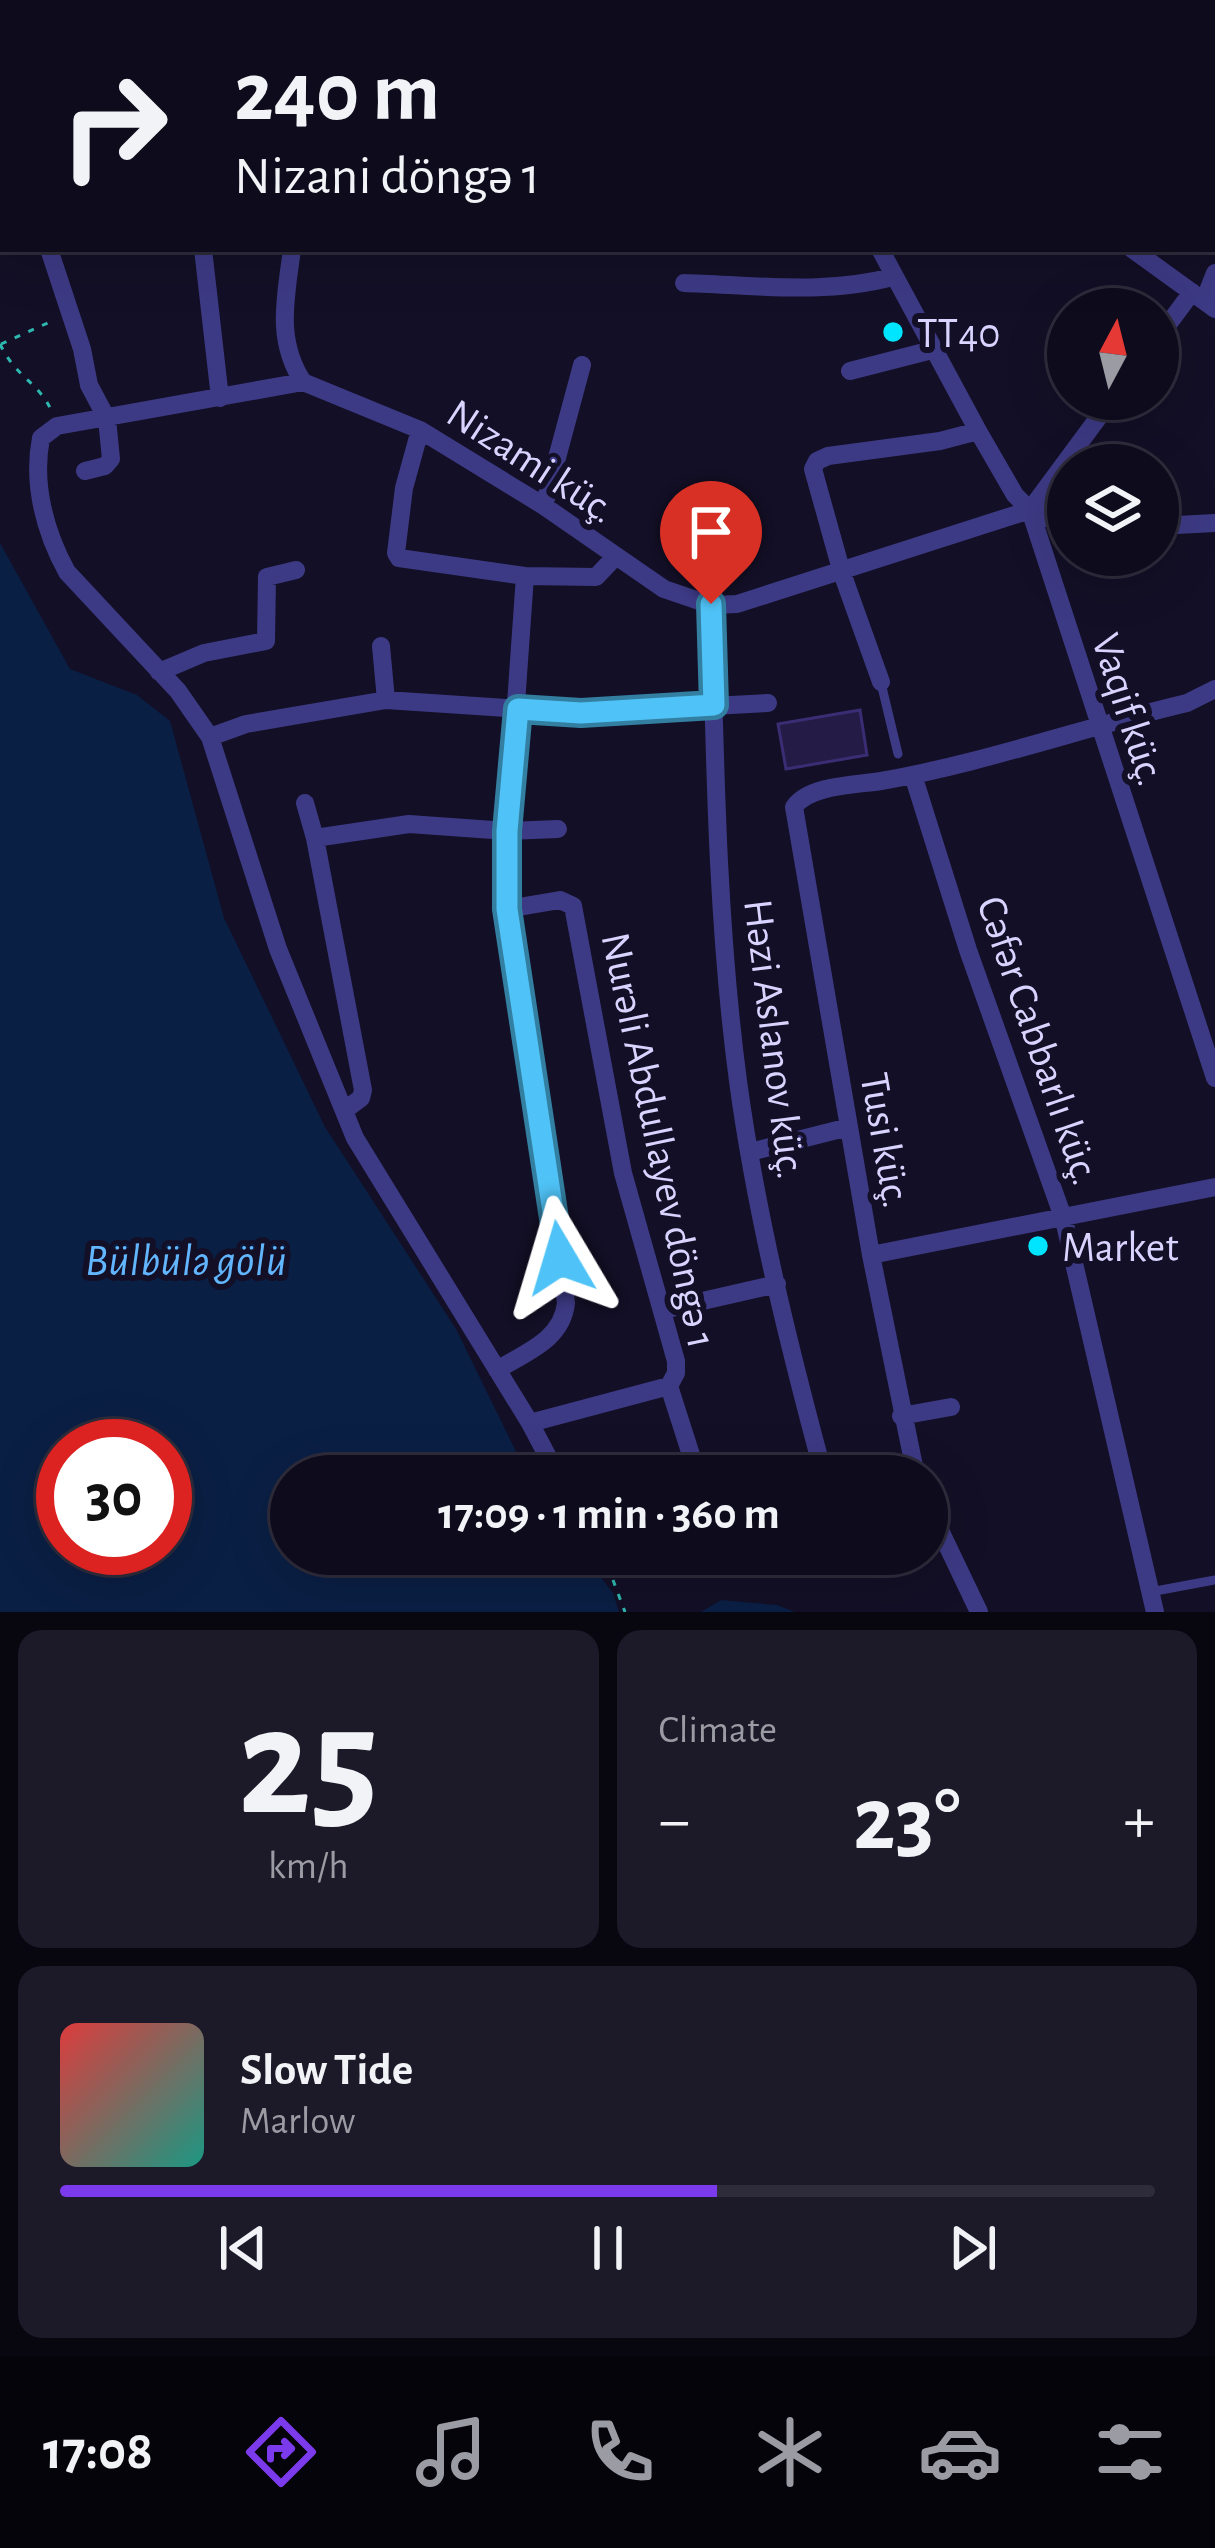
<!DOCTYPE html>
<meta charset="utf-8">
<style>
:root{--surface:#0e0b1c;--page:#1c1929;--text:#f1f3f6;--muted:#9b9ba3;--line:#2e2b3b;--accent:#7c3aed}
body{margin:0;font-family:"Alegreya Sans",sans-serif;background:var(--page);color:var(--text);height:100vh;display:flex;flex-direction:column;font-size:45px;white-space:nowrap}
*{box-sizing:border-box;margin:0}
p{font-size:39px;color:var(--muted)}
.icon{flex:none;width:66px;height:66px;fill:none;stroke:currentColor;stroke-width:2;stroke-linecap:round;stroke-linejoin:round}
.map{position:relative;height:1612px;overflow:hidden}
.sheet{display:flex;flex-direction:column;gap:18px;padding:18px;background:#08060f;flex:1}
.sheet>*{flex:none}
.top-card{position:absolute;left:0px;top:0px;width:1215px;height:252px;box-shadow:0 12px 48px #0002,0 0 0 3px var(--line);background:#0e0b1c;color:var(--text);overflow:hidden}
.needle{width:78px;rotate:7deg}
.controls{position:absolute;left:1047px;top:288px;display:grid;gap:24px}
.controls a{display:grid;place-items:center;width:132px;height:132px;border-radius:50%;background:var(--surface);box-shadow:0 12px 48px #0002,0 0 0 3px var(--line);font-size:60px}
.speed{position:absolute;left:36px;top:1419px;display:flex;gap:24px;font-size:60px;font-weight:700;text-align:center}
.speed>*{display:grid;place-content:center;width:156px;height:156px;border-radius:50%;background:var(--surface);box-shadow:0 12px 48px #0002,0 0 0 3px var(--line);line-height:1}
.speed .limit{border:18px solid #d22;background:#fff;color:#111}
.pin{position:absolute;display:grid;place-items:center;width:102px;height:102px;color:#fff;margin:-123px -51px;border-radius:50% 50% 50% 0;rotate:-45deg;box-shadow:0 0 12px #0007}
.pin .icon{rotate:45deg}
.me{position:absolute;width:132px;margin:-66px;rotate:353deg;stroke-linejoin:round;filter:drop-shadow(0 0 9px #0008)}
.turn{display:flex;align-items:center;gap:42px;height:252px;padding:0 36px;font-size:54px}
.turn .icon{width:156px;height:156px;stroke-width:2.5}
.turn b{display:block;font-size:84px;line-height:102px}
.big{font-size:90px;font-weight:600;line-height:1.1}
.sheet .widget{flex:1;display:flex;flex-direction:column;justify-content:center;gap:18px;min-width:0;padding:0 42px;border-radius:24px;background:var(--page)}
.sheet .dial{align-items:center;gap:0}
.dial b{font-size:156px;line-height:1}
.song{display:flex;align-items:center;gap:36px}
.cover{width:144px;height:144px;border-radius:18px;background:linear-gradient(135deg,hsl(0 70% 55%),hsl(170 70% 35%))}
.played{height:12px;border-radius:6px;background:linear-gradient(90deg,var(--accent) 60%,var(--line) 60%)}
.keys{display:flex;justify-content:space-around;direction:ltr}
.heat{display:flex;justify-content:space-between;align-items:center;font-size:66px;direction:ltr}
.sheet .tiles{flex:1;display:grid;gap:18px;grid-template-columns:1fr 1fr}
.widget:last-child{grid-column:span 2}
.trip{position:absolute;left:270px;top:1455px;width:678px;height:120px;border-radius:60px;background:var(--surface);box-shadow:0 12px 48px #0002,0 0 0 3px var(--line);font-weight:600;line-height:120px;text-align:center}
.menu{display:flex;height:192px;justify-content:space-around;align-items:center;background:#06040b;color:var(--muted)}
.menu .icon{width:84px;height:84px}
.menu .selected{color:var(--accent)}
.menu b{font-size:54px;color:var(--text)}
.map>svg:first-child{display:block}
.water{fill:#0a1f44;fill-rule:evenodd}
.building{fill:#241b47;stroke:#3b2d73;stroke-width:3}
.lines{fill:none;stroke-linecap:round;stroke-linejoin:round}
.path{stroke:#2fb8b0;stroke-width:3;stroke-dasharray:6 9;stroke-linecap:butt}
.lane{stroke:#3d3a85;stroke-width:9}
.street{stroke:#3d3a85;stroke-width:18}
.route-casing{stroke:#337fa1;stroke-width:30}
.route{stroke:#4fc3f7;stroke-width:21}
.poi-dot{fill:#00e5ff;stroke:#130f26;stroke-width:4.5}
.labels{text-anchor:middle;stroke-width:12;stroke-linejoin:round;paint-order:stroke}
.poi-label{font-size:42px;fill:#d9d4ff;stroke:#130f26;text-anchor:start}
.street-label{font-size:42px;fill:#d9d4ff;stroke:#130f26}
.water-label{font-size:45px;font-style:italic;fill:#62b6ff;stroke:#130f26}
</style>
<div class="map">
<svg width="1215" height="1612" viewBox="0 0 1215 1612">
<rect width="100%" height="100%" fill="#130f26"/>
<!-- water -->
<path class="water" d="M0 543 70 669 137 695 170 721 224 918 325 1127 456 1329 528 1476H291V1554H583L613 1593 619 1612H0ZM63 1446H165V1548H63Z
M721 1600 777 1605 795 1612H701Z"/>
<!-- building -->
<path class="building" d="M860 710 867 755 786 769 778 724Z"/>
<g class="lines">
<!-- path -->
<path class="path" d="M16 3 21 0
M0 14 3 12
M0 344C16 378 39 382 52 412
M1 344 52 321
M613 1580 625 1612"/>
<!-- lane -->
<path class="lane" d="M881 683 898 754
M1150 1592 1215 1580"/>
<!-- street -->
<path class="street" d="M111 0 113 3
M295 0 296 3
M707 0 710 3
M1132 0V3
M612 3 613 0
M1016 3V0
M0 139 3 144
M49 249 82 349 89 385 107 419 111 459 105 466 85 471
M203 249 220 398
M292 249C286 297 275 339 303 382
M880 249 978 431 1015 495 1030 510 1215 1078
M1132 249 1215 309
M684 283C752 285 826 295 892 277
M1204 301 1215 273
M1158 338 1192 292
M850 371 932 350
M420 430 404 488 396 553 399 558 525 576 596 577 615 557
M544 506 582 365
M1030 510 1068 527
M1158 526 1215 523
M711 605C715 764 717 923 738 1081 756 1214 789 1346 824 1476
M381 646 386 700
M159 672 204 653 266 641 267 577 296 570
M881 682 842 573 813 469 817 461 828 456 940 441 978 431
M210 737 246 724 386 700 581 713 768 703
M913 775 968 950 1064 1220 1155 1612
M305 803 315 838 363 1090 361 1098 345 1110
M315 838 409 824 507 831 558 829
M507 909 560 900 573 906 623 1173 676 1361V1373L669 1386 530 1423
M750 1152 849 1127
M871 1255 1215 1187
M663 1310 777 1284
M497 1370C526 1352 562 1340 566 1303L542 1124 507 909V831L525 576
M669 1386 692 1458
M901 1416 951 1407
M558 1476 530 1423 355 1138 278 949 210 737 178 691 67 572C45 532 32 484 41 438L57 426 303 382 420 430 544 506 664 589 711 605 737 604 1030 510 1112 399
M916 1476 871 1255 794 807C809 785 856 785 881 781 984 763 1085 727 1187 703L1215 689
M927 1503 979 1612
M600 1554 606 1565"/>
</g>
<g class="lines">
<!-- route casing -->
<g class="route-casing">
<path id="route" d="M560 1258 507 909V831L518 709 581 713 714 705 711 604"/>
</g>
<!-- route -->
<use href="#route" class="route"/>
</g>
<!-- markers -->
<g class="poi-dot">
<circle cx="893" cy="332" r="12"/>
<circle cx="1038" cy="1246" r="12"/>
</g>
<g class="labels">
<!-- poi labels -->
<g class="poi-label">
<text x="917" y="347">TT40</text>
<text x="1062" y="1261">Market</text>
</g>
<!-- street labels -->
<g class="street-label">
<text transform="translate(532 460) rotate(33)" y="15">Nizami küç.</text>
<text transform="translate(1130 709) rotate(72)" y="15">Vaqif küç.</text>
<text transform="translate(776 1039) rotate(83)" y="15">Həzi Aslanov küç.</text>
<text transform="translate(1040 1040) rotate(71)" y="15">Cəfər Cabbarlı küç.</text>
<text transform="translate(660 1140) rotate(78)" y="15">Nurəli Abdullayev döngə 1</text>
<text transform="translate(887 1140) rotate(80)" y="15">Tusi küç.</text>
</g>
<!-- water labels -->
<g class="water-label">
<text x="186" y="1275">Bülbülə gölü</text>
</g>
</g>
</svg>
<div class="controls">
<a><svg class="needle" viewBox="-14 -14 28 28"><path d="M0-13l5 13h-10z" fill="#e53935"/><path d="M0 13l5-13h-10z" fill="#9b9ba3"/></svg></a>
<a><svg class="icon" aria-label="layers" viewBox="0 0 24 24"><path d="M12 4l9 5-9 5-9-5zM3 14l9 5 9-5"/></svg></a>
</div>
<div class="speed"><div class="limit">30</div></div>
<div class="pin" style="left:711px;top:604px;background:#d93025"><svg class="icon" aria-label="arrive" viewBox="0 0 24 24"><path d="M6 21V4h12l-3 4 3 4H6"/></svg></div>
<svg class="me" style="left:560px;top:1258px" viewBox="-20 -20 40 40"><path d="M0-17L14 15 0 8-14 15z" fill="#4fc3f7" stroke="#fff" stroke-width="4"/></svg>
<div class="trip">17:09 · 1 min · 360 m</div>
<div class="top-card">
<div class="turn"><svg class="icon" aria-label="right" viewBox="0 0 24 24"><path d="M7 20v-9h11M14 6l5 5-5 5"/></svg><div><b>240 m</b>Nizani döngə 1</div></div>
</div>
</div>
<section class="sheet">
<div class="tiles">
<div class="widget dial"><b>25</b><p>km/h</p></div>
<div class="widget"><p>Climate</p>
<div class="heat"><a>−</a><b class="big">23°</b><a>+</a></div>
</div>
<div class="widget">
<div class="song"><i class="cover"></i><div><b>Slow Tide</b><p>Marlow</p></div></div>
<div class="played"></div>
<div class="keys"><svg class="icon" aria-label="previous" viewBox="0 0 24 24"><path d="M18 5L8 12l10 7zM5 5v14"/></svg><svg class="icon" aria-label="pause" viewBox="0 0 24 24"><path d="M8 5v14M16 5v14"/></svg><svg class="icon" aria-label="next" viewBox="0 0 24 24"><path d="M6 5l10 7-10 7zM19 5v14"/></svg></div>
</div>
</div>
</section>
<nav class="menu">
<b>17:08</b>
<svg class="icon selected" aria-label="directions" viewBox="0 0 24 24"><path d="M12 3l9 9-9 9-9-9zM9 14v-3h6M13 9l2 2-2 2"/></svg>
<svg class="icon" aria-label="music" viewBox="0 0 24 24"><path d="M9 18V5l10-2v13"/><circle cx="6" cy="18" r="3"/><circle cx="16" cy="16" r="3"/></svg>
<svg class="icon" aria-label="phone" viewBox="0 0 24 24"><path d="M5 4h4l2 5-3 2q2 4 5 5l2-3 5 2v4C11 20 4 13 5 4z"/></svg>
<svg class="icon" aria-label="climate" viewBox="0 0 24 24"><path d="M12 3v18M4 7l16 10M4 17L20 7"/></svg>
<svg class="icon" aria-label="car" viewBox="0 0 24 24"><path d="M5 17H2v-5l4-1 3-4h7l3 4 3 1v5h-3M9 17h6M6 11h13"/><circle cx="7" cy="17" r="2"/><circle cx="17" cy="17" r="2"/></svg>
<svg class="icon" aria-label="filters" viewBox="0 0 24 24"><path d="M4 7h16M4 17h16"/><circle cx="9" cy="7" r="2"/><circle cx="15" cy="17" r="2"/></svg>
</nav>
